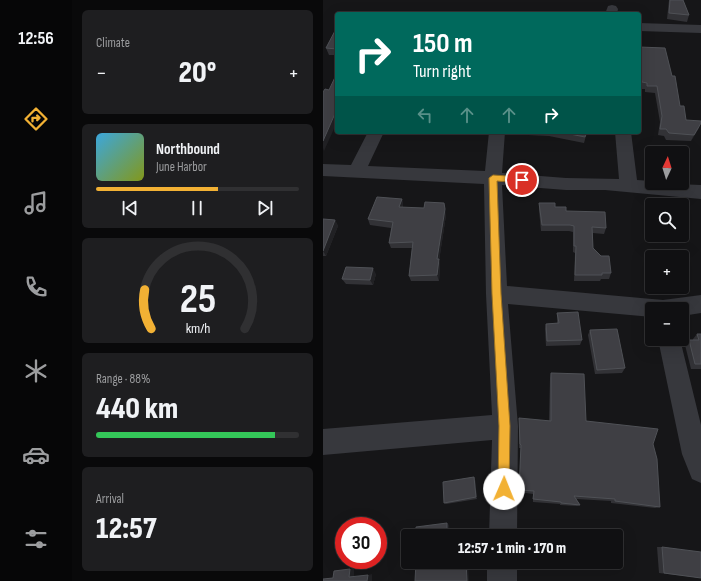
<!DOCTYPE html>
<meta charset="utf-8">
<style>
:root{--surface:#101012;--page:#1e1e20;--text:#f1f3f6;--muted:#9c9d9f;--line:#303032;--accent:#f2b134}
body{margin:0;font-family:"Sofia Sans Condensed",sans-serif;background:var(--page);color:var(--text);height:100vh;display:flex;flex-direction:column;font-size:15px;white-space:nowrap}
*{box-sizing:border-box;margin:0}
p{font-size:13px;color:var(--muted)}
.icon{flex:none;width:22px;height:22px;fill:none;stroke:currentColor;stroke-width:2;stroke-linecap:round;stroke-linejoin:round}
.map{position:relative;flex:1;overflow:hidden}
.side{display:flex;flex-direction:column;gap:10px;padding:10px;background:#09090a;width:251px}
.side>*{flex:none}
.guide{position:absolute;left:12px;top:12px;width:306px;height:122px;border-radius:4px;box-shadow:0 4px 16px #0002,0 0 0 1px var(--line);background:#00695c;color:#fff;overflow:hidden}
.needle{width:26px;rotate:4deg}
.buttons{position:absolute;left:322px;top:146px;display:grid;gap:8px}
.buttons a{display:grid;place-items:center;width:44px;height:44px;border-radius:4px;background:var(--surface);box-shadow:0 4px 16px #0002,0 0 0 1px var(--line);font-size:20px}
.speed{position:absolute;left:12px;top:517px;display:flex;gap:8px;font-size:20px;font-weight:700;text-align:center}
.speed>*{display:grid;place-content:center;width:52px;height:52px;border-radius:50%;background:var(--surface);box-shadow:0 4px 16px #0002,0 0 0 1px var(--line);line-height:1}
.speed .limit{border:6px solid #d22;background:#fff;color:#111}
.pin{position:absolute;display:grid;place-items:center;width:34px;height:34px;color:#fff;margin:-17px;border:2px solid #fff;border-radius:50%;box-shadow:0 1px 4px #0007}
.me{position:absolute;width:44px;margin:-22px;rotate:1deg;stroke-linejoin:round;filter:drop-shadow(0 0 3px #0008)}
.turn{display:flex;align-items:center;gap:14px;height:84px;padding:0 12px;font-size:18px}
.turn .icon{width:52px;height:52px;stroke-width:2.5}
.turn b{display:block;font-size:28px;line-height:34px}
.lanes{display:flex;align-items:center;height:38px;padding:0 12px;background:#0003;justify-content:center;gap:20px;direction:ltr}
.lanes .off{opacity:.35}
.big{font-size:30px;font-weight:800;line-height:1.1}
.side .widget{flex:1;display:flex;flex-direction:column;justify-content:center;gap:6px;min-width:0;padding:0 14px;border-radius:6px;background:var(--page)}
.side .dial{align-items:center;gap:0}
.dial svg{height:104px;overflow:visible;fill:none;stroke:var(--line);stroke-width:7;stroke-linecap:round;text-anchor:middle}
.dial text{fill:var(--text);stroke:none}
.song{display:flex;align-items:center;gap:12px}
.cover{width:48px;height:48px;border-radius:6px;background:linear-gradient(135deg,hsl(200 70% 55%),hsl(70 70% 35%))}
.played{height:4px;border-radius:2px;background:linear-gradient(90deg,var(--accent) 60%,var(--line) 60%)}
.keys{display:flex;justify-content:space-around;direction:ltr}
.heat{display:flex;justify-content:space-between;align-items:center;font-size:22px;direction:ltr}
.charge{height:6px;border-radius:3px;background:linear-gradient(90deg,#34c759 88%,var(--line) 0)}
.trip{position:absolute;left:78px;top:529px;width:222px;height:40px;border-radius:4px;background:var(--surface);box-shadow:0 4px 16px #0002,0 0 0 1px var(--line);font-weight:800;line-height:40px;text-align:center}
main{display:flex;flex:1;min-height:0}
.tabs{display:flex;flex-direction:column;width:72px;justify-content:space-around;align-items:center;background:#060607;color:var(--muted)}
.tabs .icon{width:28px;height:28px}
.tabs .on{color:var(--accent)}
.tabs b{font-size:18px;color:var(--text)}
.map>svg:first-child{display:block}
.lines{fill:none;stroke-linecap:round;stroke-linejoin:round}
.minor{fill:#37383d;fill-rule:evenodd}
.wall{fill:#323236}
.shaded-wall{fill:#212124}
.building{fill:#3f3f44;stroke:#4f5156}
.route{fill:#f2b134;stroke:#9d7322}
</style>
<main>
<nav class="tabs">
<b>12:56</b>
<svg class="icon on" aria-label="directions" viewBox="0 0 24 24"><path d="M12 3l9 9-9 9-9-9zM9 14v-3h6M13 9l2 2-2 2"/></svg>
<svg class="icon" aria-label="music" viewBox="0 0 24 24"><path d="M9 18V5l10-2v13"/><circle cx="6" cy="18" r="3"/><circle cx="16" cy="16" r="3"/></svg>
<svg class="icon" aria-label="phone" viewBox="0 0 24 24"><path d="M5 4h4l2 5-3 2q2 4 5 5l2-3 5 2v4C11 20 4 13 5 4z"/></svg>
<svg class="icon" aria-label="climate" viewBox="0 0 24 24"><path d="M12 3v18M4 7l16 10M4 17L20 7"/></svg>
<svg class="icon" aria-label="car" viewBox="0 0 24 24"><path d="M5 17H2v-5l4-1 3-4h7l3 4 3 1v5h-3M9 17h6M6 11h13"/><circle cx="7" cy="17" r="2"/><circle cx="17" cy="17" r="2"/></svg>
<svg class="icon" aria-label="filters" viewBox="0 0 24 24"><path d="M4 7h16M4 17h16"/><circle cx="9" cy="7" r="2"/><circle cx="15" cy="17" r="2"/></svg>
</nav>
<section class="side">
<div class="widget"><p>Climate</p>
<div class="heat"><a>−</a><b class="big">20°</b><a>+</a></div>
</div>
<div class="widget">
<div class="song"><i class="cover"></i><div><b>Northbound</b><p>June Harbor</p></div></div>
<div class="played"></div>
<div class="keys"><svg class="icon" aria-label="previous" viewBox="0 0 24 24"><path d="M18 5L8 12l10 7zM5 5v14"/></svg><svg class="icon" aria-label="pause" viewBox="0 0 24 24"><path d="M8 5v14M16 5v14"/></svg><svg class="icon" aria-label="next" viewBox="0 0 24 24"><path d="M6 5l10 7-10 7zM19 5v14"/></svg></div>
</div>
<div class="widget dial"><svg viewBox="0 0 100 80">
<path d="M14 69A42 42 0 1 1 86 69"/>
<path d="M14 69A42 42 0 0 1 9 39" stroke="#f2b134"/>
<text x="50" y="56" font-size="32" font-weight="700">25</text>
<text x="50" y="72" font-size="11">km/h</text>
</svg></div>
<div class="widget"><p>Range · 88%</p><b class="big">440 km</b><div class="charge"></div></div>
<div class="widget"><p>Arrival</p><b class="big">12:57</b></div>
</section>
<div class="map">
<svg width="378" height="581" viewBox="0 0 378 581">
<rect width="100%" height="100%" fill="#161618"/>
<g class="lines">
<!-- minor -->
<path class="minor" d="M289 5 293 6 295 9 294 14H282L285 6Z
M316 23 378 25V33L316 31Z
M45 132H61L45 166 162 171 166 132H182L179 173 243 178 296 179 292 132H308L314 180 329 181V183L378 185V199L282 190H243L179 185 184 286 340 300 378 295V313L359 316V309H329V317L185 304 195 426 194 536H166L169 440 0 455V429L169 415 163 294 161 184 0 176V164L28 165Z
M335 339H357L378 425V483L369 479 359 454Z
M164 562H194V581H164Z"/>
</g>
<!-- wall -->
<path class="wall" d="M346 0H360L366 15 364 22 344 19Z
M14 27V55H6L3 48Z
M316 47 357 106 363 120 376 128 368 141 343 140 341 136 335 135 337 122 332 93 322 92V89H318L316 79Z
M205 132H264L261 143 226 136 205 135Z
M79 199 80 205V207L123 215 116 261 117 265 116 281H88L86 276 89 248H68L66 243 68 228 47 225 45 219Z
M216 203 243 211 283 228 281 234 270 233V248L288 273 286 279H278L277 281H251L252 253 250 252V232L246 231H218L216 210Z
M0 219 12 220 15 226 3 256H0Z
M53 274 50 285 23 284 19 279Z
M234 313 259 340 257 345 223 346 222 329 223 324 234 323Z
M267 330 302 368 299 373 272 374 265 335Z
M374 334H378V369H368L362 345 366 340H370V339Z
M228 373 263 421 330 444 337 507 332 508 288 503V501L253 499 257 505 254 506 237 505V504L210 502V494L196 492 198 448H196V423L226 421 227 378Z
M151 477 152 479 154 499 123 504 121 503Z
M334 547H339L378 578 336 573Z"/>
<!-- shaded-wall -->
<path class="shaded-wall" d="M14 109V122L1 151 0 148V141Z
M378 123 376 128 368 141 371 135Z
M79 199 80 205 78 213 76 207Z
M122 209 123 215 116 261 117 265 116 281 114 275V259Z
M12 220 15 226 3 256 0 251Z
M50 268 53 274 50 285 47 280Z
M151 477 152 479 154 499 153 497Z
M124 523 126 525 127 536H124Z
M143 562H145L146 581H144Z
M31 568V577H26L27 569Z
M49 574V581H44L45 575Z"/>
<!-- building -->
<path class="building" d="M347 0H360L366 15 346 13Z
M14 27V49L3 48Z
M316 47 342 48 349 76H352L357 106H361L363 120 378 121V123L371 135 346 133 343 129H337L339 116 334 86H324V83L319 82 316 63Z
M14 73V109L0 141V92L2 89 6 90Z
M237 132H264L262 137Z
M54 197 79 199 76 207 101 208 102 202 121 203 122 209 114 259H116L114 275 86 276 90 242 66 243 70 222 45 219Z
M216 203H232V207H243V211L282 212 283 228 269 227 270 248 278 256H286L288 273H279V275H252L253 246H251V226L247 225H219Z
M0 219 12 220 0 251Z
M23 267 50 268 47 280 19 279Z
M255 312 259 340 224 341 223 324 236 323 234 313Z
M294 329 302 368 274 370 267 330Z
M374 334H378V364H372L366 340H376Z
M228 373 261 374 263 421 335 429 330 444 334 459 337 507 292 501V499L251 496 257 505 238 503V502L210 499 211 491 196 490 198 445 197 444 196 418 228 421Z
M151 477 153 497 121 503 120 482Z
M124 523V536H93V527Z
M339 547 378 552V578L341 573Z
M93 562H143L144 581H92Z
M27 569 26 577 45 575 44 581H0V579L10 578 11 571Z"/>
<!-- route -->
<path class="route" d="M170 175 199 177 203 180 199 183 174 181 178 294 187 426 186 489 185 493 181 495 176 493 175 489 176 426 169 294 166 178Z"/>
</svg>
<div class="buttons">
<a><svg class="needle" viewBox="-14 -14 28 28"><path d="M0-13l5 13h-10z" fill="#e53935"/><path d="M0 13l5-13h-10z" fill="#9c9d9f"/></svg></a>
<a><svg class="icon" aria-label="search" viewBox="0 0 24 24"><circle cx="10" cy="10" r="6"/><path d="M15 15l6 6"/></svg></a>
<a>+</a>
<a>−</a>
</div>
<div class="speed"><div class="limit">30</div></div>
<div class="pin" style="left:199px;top:180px;background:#d93025"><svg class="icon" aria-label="arrive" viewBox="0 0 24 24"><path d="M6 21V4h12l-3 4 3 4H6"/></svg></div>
<svg class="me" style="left:181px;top:489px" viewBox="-20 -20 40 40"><circle r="19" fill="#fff"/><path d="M0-13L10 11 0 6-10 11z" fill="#f2b134"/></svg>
<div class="trip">12:57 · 1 min · 170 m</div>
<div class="guide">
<div class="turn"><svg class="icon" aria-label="right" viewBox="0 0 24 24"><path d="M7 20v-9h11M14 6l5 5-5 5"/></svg><div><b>150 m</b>Turn right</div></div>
<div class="lanes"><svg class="icon off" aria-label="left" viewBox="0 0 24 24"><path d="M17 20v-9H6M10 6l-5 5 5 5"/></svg><svg class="icon off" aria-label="ahead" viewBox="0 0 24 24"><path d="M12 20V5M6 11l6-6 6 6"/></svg><svg class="icon off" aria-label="ahead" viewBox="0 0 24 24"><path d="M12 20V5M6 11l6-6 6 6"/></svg><svg class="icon" aria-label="right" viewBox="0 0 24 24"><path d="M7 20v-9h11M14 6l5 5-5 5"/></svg></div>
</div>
</div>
</main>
